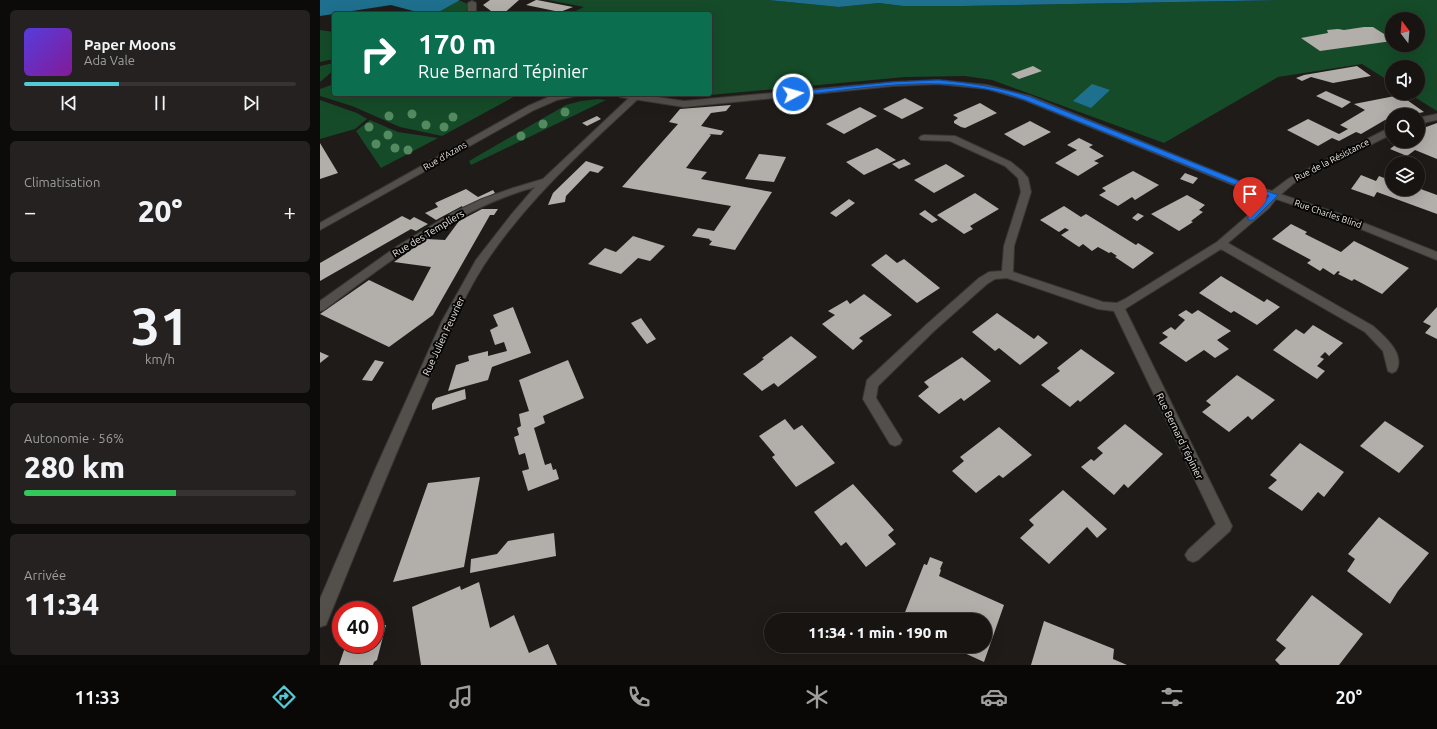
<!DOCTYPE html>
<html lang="fr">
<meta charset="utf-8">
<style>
:root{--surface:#171412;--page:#242120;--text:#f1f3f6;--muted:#9e9e9f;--line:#363332;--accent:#52cbd7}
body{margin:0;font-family:Ubuntu,sans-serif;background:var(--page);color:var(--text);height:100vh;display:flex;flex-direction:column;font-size:15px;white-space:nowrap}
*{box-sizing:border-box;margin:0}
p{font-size:13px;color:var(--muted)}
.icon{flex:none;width:22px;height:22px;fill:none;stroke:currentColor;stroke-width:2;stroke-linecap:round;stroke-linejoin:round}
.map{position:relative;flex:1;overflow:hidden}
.drawer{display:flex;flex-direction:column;gap:10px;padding:10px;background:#0d0b0a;width:320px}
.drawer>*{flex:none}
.hud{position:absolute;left:12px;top:12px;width:380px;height:84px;border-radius:4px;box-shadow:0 4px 16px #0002,0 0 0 1px var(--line);background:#0b6e4f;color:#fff;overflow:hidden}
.needle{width:26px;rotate:344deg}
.controls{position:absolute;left:1065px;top:12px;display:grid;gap:8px}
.controls a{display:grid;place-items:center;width:40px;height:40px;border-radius:50%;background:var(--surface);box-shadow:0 4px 16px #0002,0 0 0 1px var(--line);font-size:20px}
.speed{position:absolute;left:12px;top:601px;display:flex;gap:8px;font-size:20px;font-weight:700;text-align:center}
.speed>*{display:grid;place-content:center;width:52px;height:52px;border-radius:50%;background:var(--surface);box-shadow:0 4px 16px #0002,0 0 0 1px var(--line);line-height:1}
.speed .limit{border:6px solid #d22;background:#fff;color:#111}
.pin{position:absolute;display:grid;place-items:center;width:34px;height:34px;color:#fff;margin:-41px -17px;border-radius:50% 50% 50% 0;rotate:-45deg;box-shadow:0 0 4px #0007}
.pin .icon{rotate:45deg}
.me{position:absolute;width:44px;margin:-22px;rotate:84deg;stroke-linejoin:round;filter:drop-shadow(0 0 3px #0008)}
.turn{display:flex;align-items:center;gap:14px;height:84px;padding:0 20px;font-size:18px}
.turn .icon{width:52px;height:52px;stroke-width:2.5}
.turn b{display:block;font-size:28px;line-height:34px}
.big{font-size:30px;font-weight:800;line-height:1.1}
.drawer .tile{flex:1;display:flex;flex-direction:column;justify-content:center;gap:6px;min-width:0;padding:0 14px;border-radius:6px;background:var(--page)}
.drawer .dial{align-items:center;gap:0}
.dial b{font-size:52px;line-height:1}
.song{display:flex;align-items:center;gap:12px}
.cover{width:48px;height:48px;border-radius:6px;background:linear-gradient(135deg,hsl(250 70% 55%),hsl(290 70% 35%))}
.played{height:4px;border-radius:2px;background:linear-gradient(90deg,var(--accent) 35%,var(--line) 35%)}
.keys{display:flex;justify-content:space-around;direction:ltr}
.heat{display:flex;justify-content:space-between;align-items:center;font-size:22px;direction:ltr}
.charge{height:6px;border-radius:3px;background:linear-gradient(90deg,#34c759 56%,var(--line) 0)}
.trip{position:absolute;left:444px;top:613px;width:228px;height:40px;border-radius:20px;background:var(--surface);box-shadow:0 4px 16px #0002,0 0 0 1px var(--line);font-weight:800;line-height:40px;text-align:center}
.tab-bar{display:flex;height:64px;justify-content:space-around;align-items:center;background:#090807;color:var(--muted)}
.tab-bar .icon{width:28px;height:28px}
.tab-bar .on{color:var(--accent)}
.tab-bar b{font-size:18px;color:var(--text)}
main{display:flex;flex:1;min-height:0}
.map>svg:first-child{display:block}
.green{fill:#154b28;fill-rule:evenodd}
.water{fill:#1e708e}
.building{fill:#b2aea9}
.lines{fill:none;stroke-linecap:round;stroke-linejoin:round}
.minor-casing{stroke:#393735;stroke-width:2}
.tertiary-casing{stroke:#393735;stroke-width:2}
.minor{fill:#534f4b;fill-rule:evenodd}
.tertiary{fill:#534f4b;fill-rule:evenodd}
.tree{fill:#538a60}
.route{fill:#1a73e8;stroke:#114b97}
.labels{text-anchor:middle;stroke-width:4;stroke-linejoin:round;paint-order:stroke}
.far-street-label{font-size:9px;fill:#e7e5e2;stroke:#070605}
.street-label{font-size:10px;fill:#e7e5e2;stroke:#070605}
</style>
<main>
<section class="drawer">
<div class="tile">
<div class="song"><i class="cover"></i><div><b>Paper Moons</b><p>Ada Vale</p></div></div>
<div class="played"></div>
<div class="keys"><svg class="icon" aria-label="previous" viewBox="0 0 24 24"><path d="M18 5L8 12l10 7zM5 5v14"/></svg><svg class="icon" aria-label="pause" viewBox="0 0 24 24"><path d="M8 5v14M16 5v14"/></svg><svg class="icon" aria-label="next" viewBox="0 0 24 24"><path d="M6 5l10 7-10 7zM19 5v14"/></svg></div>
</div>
<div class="tile"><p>Climatisation</p>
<div class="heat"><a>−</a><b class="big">20°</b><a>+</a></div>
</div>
<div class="tile dial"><b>31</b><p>km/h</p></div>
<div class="tile"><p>Autonomie · 56%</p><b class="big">280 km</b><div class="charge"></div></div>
<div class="tile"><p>Arrivée</p><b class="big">11:34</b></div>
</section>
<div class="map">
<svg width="1117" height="665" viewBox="0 0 1117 665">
<rect width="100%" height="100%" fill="#1f1b18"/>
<!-- green -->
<path class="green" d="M228 0H448L519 7 559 3 583 6H643L959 0H1117V111L1088 93H1098V67H1072V83L1042 64 958 77 844 143 672 80 645 76 585 77 368 97 367 94H390V14H249L264 7ZM1072 19H1098V45H1072Z
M137 1H141L148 4 147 10 143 14H115Z
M0 30 14 32V59L0 62Z
M14 63V70L0 82V66Z
M14 84V94H199L122 136 80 127 32 106 0 96V89Z
M278 99 286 100 151 165 149 161 246 105 261 101Z
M0 100 37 113 47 119 35 129 0 139Z
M50 120 78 132 118 138 61 168 36 131Z"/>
<!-- water -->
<path class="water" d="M0 0H140L115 14H96L97 12 71 5 0 16Z
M448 0H959L643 6H583L559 3 519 7Z
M772 84 790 90 771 108 753 101Z"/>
<!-- building -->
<path class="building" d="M170 0H199L183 14H175L163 5Z
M216 0H217L253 7 240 12 206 5Z
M1044 27H1053L1072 39V41L1000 51 981 38 1008 33 1007 30 1018 29 1024 30Z
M713 66 722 71 699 79 691 74Z
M1037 66 1051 76 1013 83 991 77 982 81 976 78 984 75Z
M1006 91 1031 102 1022 108 996 96Z
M1080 95 1104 112 1089 115H1072V119L1065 120 1041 134 1036 132 1019 141 1012 138 998 146 967 130 988 119 1019 134 1028 129 1020 125 1045 110 1034 104Z
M585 98 604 108 582 119 563 109Z
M660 103 677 113 645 128 641 127 634 123V121L638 118 633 115Z
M411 105 406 111 391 113 381 126 404 131 401 135 389 134 391 135 366 168 387 172 381 179 452 192 415 250 389 245 392 241 389 240 390 239 372 236 378 228 394 231 411 206 302 187 358 124 349 122 360 109Z
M540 107 557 116 524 134 506 124Z
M277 116 281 119 267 126 262 123Z
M710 121 731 132 704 146 684 134Z
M1117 123V159L1095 150 1087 156 1070 149 1080 141H1098V130Z
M759 138 773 145 769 147 784 156 774 161 779 163 758 176 735 163 757 150 747 145Z
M0 143 18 173 0 179Z
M557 148 576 160 544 175 526 162Z
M439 154 466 157 454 182 425 179Z
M584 159 591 164 579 169 572 164Z
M266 161 284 167 278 173 270 171 246 196 245 202 228 205 233 193Z
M626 164 645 176 614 193 594 180Z
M813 171 839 185 815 200 812 197 798 206 779 195 786 191 782 188Z
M865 173 878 178 873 184 860 179Z
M1041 175 1056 181 1059 176 1072 181V189L1098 188 1117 195V214L1057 192 1054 197 1031 189Z
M146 189 158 197 173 190 175 193 143 208 142 206 116 220 105 213 118 207 115 203Z
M655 193 679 209 650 226 653 229 644 234 617 215Z
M867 195 885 205 879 210 883 212 871 221 873 222 859 231 831 214Z
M529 199 535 203 516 217 510 213Z
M744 206 761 217 766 214 816 245 818 243 834 253 813 269 795 257 797 256 791 252 789 253 778 247 772 251 763 244 759 247 741 235 749 230 745 228 739 232 720 220Z
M162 209H178L174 215H170L113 315 69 347 0 314 49 280 93 301 111 267 74 262 106 239 125 240 139 221Z
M605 210 618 220 612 223 599 214Z
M818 213 824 216 817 221 812 218Z
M82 216 90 220 94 217 108 224 96 231 91 229 0 281V263Z
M971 224 987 232 985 234 1021 252 1034 241 1089 268 1062 294 1034 279 1032 281 1018 274 1020 272 1018 271 1014 275 1003 268 1000 271 987 263 991 260 952 239Z
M313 236 345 246 330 261 318 258 301 274 268 264 285 248 296 252Z
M566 254 577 263 584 259 620 288 597 303 551 265Z
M901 276 944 302 947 299 960 307 937 325 914 311 911 313 879 293Z
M544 294 572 315 539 338 543 341 533 350 502 324 515 315 508 311 527 300 530 304Z
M193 307 211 353 172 367 168 380 128 391 136 365 149 361 148 356 168 351V356L187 351 184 342 175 345 170 330 178 326 173 315Z
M1117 307V339L1105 333 1111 326 1103 322Z
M866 310 872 314 878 310 911 331 897 340 909 349 895 358 884 350 866 362 839 343 848 337 842 333 851 327 855 330 865 320 858 315Z
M677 313 714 339 718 335 728 343 700 365 679 348 675 351 652 332Z
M321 318 336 339 327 344 311 323Z
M993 325 1023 343 1009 356 1005 352 1000 357 1004 359 997 366 1005 371 997 379 953 350 976 329 984 334Z
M471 336 497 357 458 387 454 383 442 391 423 374 435 366 444 359 442 358Z
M761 349 795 373 760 402 758 400 750 407 721 385 740 371 737 368Z
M0 352 9 356 0 363Z
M642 357 671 381 644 401 641 398 619 414 598 396 609 387 604 382Z
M55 360 64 362 52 381 42 380Z
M248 360 264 398 223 416 225 423 214 428 225 465 231 463 233 470 236 469 239 479 208 491 202 471 209 469 205 453 199 455 194 437 199 435 197 428 201 426 199 414 209 411 199 380Z
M917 375 955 400 932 420 928 416 909 432 882 412 891 405 886 401Z
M145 389 146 399 112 410V404L116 398Z
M465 419 474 430 482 425 515 463 476 487 452 457 455 455 439 436Z
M1065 421 1104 446 1079 473 1040 446Z
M805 424 843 454 808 488 804 484 794 495 761 467 771 459 774 461 783 453 777 448Z
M679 427 712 455 683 478 679 475 656 493 632 471 644 461 640 457Z
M980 443 1024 472 1004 497 998 492 982 511 948 488 957 480 950 475Z
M160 477 144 567 73 582 108 483Z
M533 484 574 530 568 535 576 544 546 567 526 542 521 546 494 512Z
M743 490 787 529 777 538 767 527 729 564 700 538 714 525 709 520Z
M1059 517 1109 553 1078 591 1070 604 1027 571 1035 559 1028 554Z
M234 533 236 556 150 573 151 559 177 554 188 541Z
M610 557 623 562 620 569 621 570 619 576 684 605 664 662 629 646H665V620H582L604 564 607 565Z
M159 582 170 628 194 615 209 653 228 644 237 665H101L92 607 140 586 141 590Z
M992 595 1043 634 1019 665H960L955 660 966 648 956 640Z
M724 621 794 649 793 659 807 665H711Z
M66 625 57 660 54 662 53 665H19L26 644H55V626Z"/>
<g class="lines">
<!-- minor casing -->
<g class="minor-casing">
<path id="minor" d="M152 1 156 3V12L158 14 148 13V3Z
M315 94 319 97 318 99C262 151 206 201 164 265 140 302 125 343 107 383 71 463 39 544 6 625L0 627V599L55 470 122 321 156 260 191 215 215 187C136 209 69 261 4 310L0 311V301L76 247 132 213 162 199 193 188 223 179 312 95Z
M604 135 635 136 691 162 702 171 708 178 711 192 694 246 693 272 783 302 797 303 805 299 897 242 941 204 950 193 954 192 1029 217 1117 252V260L1021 221 956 199 949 208 908 243 1053 326C1064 336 1086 354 1076 371L1072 373 1068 371 1063 351 1045 332 901 249 805 309 912 526 910 531 878 560 873 562 868 560 865 555 868 550 896 524 794 311 778 309 687 278 675 279 667 284 614 331 558 386 556 398 582 440 580 444 575 446 570 444 543 399 547 380 606 325 659 278 669 272 682 271 684 246 701 192 698 178 685 166 630 141 601 140 599 138 601 136Z"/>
</g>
<!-- tertiary casing -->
<g class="tertiary-casing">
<path id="tertiary" d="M618 80 667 85 710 96 919 181 952 191 968 179 1069 128 1072 127V134L974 183 958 197 954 198 913 185 704 100 667 89 618 84 573 86 364 107 300 97 296 94H316L364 101 573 82Z
M241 94H257L256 96 237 100 214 110 0 230V223L208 106 231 96Z
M1117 114V120L1098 124V118Z"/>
</g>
<!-- minor -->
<use href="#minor" class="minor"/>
<!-- tertiary -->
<use href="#tertiary" class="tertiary"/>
</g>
<!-- trees -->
<g class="tree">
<circle cx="245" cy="112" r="4.5"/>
<circle cx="92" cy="114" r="4.5"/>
<circle cx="69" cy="116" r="4.5"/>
<circle cx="133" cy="117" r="4.5"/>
<circle cx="223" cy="124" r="4.5"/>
<circle cx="106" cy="125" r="4.5"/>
<circle cx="49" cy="127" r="4.5"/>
<circle cx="124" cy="127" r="4.5"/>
<circle cx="68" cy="135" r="4.5"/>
<circle cx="201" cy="136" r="4.5"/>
<circle cx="56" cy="144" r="4.5"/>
<circle cx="75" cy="148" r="4.5"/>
<circle cx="88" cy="150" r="4.5"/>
</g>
<!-- route -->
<path class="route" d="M618 80C650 83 679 87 710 97L919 181 958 195 933 220H928V217L949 196 913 184 705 100C688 94 670 89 652 87 596 78 529 90 473 96L470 94 473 92 573 82Z"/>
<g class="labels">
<!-- far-street labels -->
<g class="far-street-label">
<text transform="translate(125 156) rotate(-30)" y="3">Rue d'Azans</text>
<text transform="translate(1012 160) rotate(-27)" y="3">Rue de la Résistance</text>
<text transform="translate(1008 214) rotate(19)" y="3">Rue Charles Blind</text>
</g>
<!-- street labels -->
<g class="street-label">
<text transform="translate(108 233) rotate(-31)" y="4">Rue des Templiers</text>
<text transform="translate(123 336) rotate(-65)" y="4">Rue Julien Feuvrier</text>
<text transform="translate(860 436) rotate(64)" y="4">Rue Bernard Tépinier</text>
</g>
</g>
</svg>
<div class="controls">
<a><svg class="needle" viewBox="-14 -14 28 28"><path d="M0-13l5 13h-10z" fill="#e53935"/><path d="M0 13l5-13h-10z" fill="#9e9e9f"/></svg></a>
<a><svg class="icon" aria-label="sound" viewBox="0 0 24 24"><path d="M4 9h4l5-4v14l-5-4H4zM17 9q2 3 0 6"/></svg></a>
<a><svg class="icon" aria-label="search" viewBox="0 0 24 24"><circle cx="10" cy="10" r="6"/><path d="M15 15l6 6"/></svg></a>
<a><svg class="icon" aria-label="layers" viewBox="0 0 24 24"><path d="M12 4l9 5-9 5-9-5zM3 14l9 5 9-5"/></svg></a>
</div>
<div class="speed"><div class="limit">40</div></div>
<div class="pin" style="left:930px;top:218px;background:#d93025"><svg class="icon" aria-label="arrive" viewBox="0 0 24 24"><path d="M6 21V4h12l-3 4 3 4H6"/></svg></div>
<svg class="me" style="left:473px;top:94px" viewBox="-20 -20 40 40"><circle r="17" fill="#1a73e8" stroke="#fff" stroke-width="3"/><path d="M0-11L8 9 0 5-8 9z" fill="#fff"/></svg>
<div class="trip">11:34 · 1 min · 190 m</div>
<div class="hud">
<div class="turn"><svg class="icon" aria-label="right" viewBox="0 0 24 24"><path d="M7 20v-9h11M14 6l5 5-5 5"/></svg><div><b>170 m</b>Rue Bernard Tépinier</div></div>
</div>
</div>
</main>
<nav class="tab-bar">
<b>11:33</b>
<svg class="icon on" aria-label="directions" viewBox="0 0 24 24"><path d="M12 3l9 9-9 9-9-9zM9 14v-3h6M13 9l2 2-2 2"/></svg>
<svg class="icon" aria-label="music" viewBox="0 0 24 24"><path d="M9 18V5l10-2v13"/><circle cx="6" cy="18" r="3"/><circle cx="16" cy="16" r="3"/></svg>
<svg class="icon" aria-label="phone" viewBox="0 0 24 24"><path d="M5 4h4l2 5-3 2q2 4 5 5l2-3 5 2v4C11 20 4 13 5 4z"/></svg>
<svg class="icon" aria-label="climate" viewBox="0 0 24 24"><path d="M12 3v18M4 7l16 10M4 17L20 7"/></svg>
<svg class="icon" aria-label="car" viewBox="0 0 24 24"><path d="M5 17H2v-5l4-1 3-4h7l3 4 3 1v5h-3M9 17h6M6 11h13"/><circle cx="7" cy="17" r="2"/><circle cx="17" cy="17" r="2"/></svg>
<svg class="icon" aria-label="filters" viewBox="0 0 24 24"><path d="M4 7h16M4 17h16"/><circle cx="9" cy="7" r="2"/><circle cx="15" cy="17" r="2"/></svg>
<b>20°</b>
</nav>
